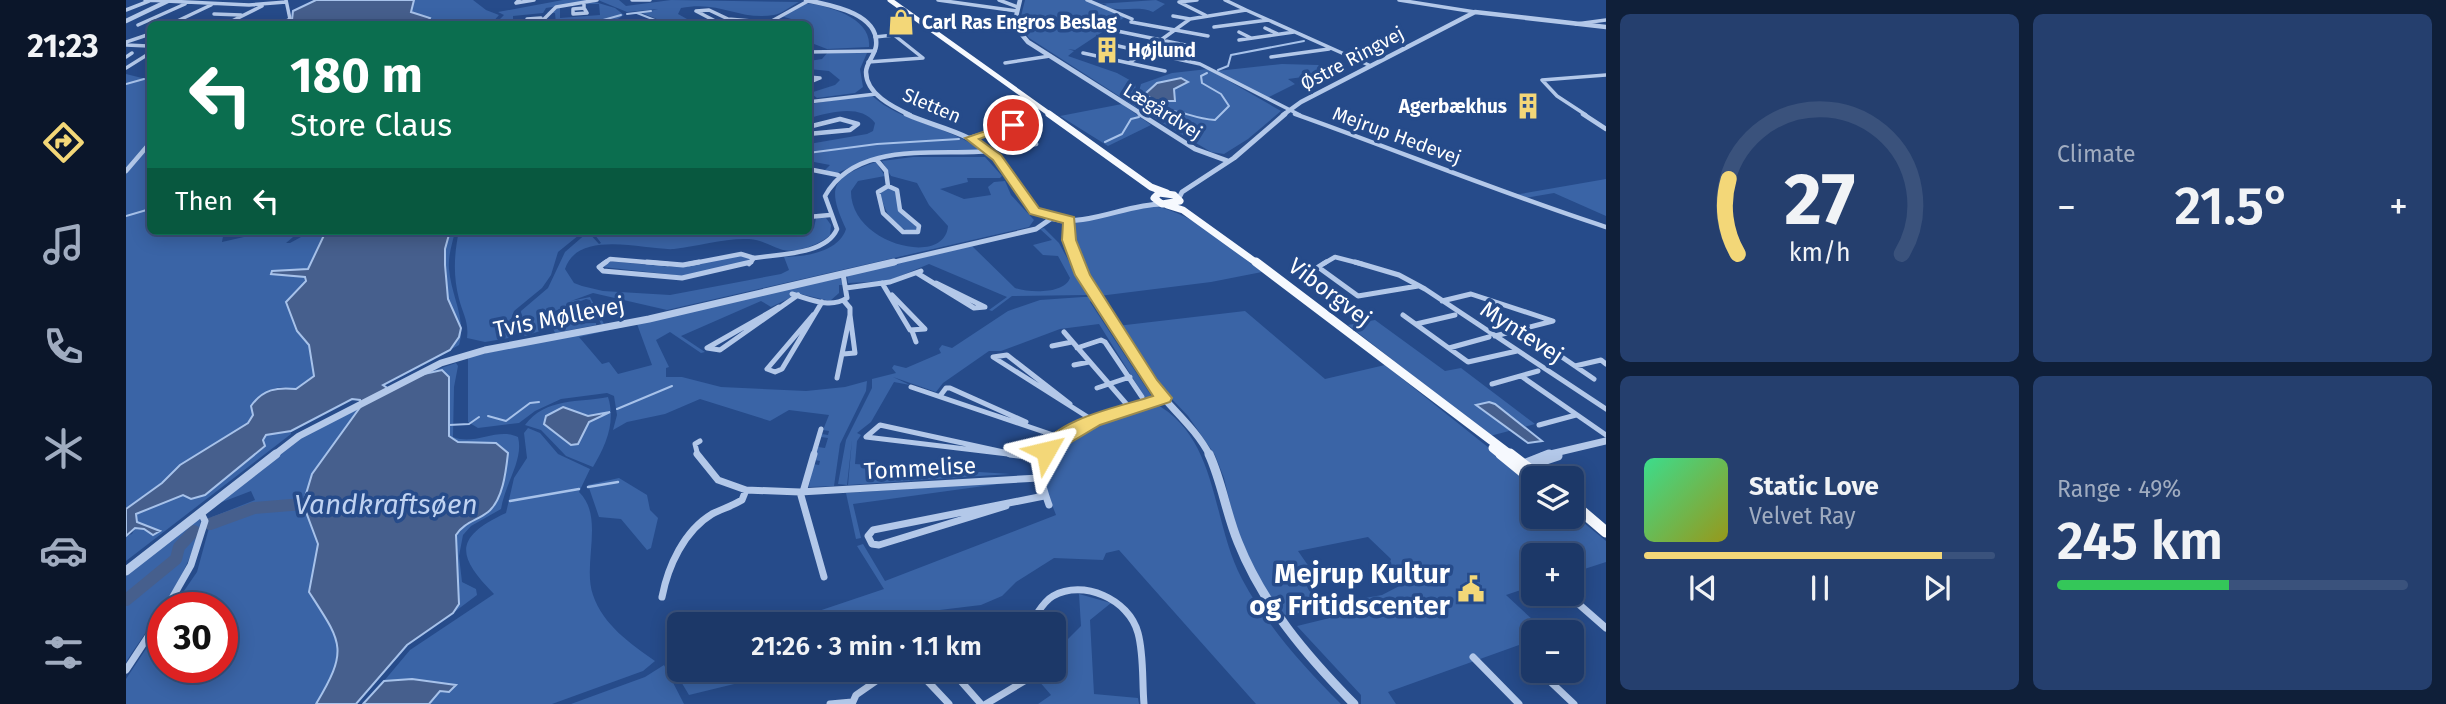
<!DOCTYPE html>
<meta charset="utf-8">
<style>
:root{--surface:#1c3868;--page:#253f6e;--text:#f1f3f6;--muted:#a0acc0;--line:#3a527c;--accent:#f3d778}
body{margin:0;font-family:"Fira Sans",sans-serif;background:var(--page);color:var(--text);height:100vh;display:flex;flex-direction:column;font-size:26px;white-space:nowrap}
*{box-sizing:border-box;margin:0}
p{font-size:23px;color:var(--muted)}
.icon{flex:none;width:38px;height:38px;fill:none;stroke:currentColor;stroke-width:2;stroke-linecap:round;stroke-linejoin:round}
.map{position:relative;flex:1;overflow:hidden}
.details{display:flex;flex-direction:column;gap:14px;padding:14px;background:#0f1f39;width:840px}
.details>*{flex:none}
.hud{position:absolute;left:21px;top:21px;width:665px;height:214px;border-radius:10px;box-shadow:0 4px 18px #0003,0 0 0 2px var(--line);background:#0b6e4f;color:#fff;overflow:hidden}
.fabs{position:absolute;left:1395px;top:466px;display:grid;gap:14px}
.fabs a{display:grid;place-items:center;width:63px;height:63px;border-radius:10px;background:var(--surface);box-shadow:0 4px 18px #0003,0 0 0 2px var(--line);font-size:35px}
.speed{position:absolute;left:21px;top:592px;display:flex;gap:14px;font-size:35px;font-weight:700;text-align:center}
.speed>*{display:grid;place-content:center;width:91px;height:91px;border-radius:50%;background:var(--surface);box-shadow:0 4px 18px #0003,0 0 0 2px var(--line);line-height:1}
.speed .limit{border:10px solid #d22;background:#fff;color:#111}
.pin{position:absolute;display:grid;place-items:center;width:60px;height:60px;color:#fff;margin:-30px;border:4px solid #fff;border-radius:50%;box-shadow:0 2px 7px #0007}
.me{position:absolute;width:77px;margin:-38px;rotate:53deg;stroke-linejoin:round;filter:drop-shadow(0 0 5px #0008)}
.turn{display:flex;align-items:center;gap:24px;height:147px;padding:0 28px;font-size:32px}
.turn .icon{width:91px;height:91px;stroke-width:2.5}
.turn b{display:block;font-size:49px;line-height:60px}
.then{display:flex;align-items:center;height:66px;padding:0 28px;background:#0003;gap:14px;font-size:26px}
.big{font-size:52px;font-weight:600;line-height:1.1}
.details .card{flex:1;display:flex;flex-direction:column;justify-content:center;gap:10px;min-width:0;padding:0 24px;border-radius:10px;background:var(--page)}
.details .dial{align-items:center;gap:0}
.dial svg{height:182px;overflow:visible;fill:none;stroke:var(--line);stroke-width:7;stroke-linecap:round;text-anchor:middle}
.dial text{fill:var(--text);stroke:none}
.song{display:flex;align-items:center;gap:21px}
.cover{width:84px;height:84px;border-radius:10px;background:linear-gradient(135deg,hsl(150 70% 55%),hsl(60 70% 35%))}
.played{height:7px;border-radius:4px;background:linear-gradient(90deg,var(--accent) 85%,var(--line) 85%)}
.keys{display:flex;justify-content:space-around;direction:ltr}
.heat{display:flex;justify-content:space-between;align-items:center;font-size:38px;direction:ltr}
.charge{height:10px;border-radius:5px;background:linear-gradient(90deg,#34c759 49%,var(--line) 0)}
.details .tiles{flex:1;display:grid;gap:14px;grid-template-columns:repeat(2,1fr)}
.trip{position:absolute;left:541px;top:612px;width:399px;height:70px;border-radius:10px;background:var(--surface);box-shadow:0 4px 18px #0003,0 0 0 2px var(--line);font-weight:600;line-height:70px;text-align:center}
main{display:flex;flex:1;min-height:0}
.dock{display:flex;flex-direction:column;width:126px;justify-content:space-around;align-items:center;background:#0b162a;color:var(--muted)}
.dock .icon{width:49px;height:49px}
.dock .on{color:var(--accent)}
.dock b{font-size:32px;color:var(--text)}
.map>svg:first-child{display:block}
.green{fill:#3a64a6;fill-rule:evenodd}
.water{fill:#465f8d;stroke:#a7c2ea;stroke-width:2}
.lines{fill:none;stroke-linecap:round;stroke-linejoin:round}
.stream-far1{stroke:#a7c2ea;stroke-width:2}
.stream{stroke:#a7c2ea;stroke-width:2.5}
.river{stroke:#465f8d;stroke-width:12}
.minor-far3{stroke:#b3c8e9;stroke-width:3.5}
.minor-far2{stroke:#b3c8e9;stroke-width:4.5}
.minor-far1{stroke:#b3c8e9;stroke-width:5}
.minor{stroke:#b3c8e9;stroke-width:7}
.tertiary-far3{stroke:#b3c8e9;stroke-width:4.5}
.tertiary-far2{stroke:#b3c8e9;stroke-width:5}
.tertiary-far1{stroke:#b3c8e9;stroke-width:7}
.tertiary{stroke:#b3c8e9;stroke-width:9}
.primary-far3{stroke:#f6f9fe;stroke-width:5}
.primary-far2{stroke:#f6f9fe;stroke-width:7}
.primary-far1{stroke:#f6f9fe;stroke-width:9}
.primary{stroke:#f6f9fe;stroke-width:11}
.route{fill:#f3d778;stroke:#9e8c4e;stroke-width:2}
.labels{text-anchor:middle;stroke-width:7;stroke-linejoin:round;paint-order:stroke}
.far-poi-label{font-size:19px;font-weight:bold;fill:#fff;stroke:#264b8a;text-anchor:start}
.far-street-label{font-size:19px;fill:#fff;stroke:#264b8a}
.street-label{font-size:23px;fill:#fff;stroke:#264b8a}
.near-water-label{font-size:28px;font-style:italic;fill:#bfd2f1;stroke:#264b8a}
.near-poi-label{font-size:28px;font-weight:bold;fill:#fff;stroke:#264b8a;text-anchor:end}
</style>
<main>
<nav class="dock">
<b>21:23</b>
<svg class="icon on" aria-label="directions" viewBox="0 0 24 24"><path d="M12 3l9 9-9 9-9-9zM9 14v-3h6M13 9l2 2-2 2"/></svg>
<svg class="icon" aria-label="music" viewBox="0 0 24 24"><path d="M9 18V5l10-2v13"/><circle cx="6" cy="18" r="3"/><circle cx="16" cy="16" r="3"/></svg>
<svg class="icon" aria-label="phone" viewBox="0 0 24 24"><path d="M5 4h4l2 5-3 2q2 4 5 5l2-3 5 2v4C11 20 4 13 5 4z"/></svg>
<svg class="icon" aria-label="climate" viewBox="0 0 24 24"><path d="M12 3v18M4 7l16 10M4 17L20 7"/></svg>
<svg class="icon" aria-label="car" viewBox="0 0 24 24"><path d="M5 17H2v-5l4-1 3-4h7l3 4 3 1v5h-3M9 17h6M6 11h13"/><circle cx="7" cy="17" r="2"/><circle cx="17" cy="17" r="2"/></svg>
<svg class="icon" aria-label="filters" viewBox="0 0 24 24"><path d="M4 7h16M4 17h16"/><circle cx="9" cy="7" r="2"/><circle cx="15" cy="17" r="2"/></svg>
</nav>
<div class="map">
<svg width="1480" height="704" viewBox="0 0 1480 704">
<rect width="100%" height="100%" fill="#264b8a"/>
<!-- green -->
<path class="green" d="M288 0H347L360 10 373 15 365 24H301L304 18 284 11Z
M437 0H468L420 8 417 13 387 16V24H369L378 15 372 12Z
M472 0H493L500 6 545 0 673 2C666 5 656 14 648 15 614 21 594 0 555 8L552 14 570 24H543L516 13 532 9 501 12Z
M899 0H959L999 17 949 50 942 49 948 51 942 56 991 73 1009 83 1010 92 1019 102 1018 107 1013 109 903 38 893 24Z
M1030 0 1039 4 1027 12C1011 5 994 13 977 6L981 4H972Z
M469 2 489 8 498 15 484 24H430L429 13H421L429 6 455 3 434 6V18L474 15 473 4H459Z
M680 3C703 6 746 18 743 47L701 49 683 42 682 24 655 16Z
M702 52 741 53 734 69 737 87 729 93 691 98 684 93 709 85 714 80 703 71 683 69V61L696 59Z
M1156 64 1192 65 1198 70 1184 76 1162 79 1169 84 1139 99 1091 71Z
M1082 69 1155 111 1122 139 1098 154 1085 152 1015 110 1024 106 1013 91 1015 84 1046 73Z
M0 74 24 80V141L0 169Z
M745 95C777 124 820 124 856 151L747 158 711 173 698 171 704 165 683 161V144L741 134 747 131 749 123C734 103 703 113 683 118V104Z
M996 104 1025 125 982 146 934 116Z
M24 145V231H98L96 242 145 231H174L160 243H164L186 231 200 232 182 269 145 273 179 276 171 331 183 345 188 376 170 389 154 387 140 391 122 423 54 465 36 483 0 509V172Z
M787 157H859L876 176 874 178H841L842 182 814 189 838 199 865 195 862 187 868 182 879 181 885 195 908 220 903 227 541 310 467 293 445 301 464 297 478 324H475L464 300 460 299 429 311 432 324 470 323V325L429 333 420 312 423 328 399 336 396 333 395 311 422 288 439 252 462 232 473 244 475 243 466 231H682L688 228 690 218H700L705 225 704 235C695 244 667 255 654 249 643 245 636 240 623 239 598 238 573 246 548 249 522 251 452 228 439 269L448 283 456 286 477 291 544 295 655 274 663 270 658 257C678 257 713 252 720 229 700 186 706 177 750 162L759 176 732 181 725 191C724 244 819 268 822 226L803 205 791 183 765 176 756 161Z
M1480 179V216L1428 193 1399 198 1388 195Z
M761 188 769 190 774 211 792 228 788 232C766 228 758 211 754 191Z
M1018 205C1064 208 1100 245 1136 272L1085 282 973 296C961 278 937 245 948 222Z
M918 228 933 243 961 295 886 296 866 311 863 310 881 297 803 264 762 281 722 283 721 275 846 246 889 288C904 293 938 294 944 278L932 256 917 255 907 245 926 240 914 229Z
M324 231H329C326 245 322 255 323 269 325 295 341 321 333 345L324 350 335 328 322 299 319 249Z
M333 231H458L432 252 425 275 416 288 388 311 385 319 388 337 359 342 341 338C343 322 337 314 333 299 327 276 328 254 333 231Z
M618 255 626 260 558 276 477 267 482 261 546 267Z
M714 278 717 285H713V293L704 301 666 292 663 295 666 297 645 307 635 301 555 336 579 352 575 353 544 332 530 340 543 367 540 368V377H556L595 387 680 391 719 387 741 381 740 391 714 444 708 486 683 487 687 464 693 465 694 461 688 460 692 447 699 448 702 438 695 437 696 434 702 435 703 431 697 430 703 415 663 410 644 421 574 399 539 414 501 422 487 430 491 415 488 396 481 393 435 399 409 411 393 423 352 428 342 422V357ZM511 324 526 365 492 374 483 362 476 364 453 337Z
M957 297H964L966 300 964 302 1026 397 1020 399 973 324 934 329 875 351H863L817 383 810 392 767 377 784 385 768 382 745 422 731 433 735 435 731 441 729 464 884 474 722 485 726 440 721 485 712 484 720 440 746 388V379L770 373 766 368 768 365 780 368 815 353 813 349 816 345 826 348 882 311 914 300Z
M1119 311 1199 379 1259 365 1407 483V516H1446V513L1480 541V562L1446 573V555H1407V586L1380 595 1420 632H1407V640L1262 692 1270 704H1235V695L1171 626 1212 616 1211 603 1256 595 1281 582 1263 565 1265 559 1242 537 1172 551 1195 584 1186 586 1201 605 1162 616 1153 612 1128 569 1110 528 1098 478 1089 455 1062 416 1024 376 991 326Z
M1249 320 1319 371 1335 368 1409 424 1364 436 1222 325Z
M330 363 332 366 328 387 327 437C349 446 371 427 392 437 398 460 379 483 375 509L345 526 337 535 333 556 336 582 350 589 351 595 327 613 333 603 330 535 333 530 365 510 370 443 332 442 323 436 298 374Z
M482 397C490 422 480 445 467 467L440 456 415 430 399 425C420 397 453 403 482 397ZM440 408 462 416 483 412 463 422 449 445H445L422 427Z
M1028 403C1093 437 1085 521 1116 579 1141 626 1177 666 1215 704H1130L993 550 980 553 977 560 928 558 890 582 876 596 855 605 789 613 765 625H651L758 589 731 546 737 544 759 581 930 515 921 492 917 465C943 428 986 415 1028 403Z
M235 405 177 504 192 544 183 592C217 643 223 649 190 704H0V679L37 623V667H96V607H47L71 572 86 517 129 500 125 491 91 504 175 436Z
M402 428 414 433 432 454 464 469 453 492C479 517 456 564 467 595 477 625 505 644 529 661L517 671 426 704H303L314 691 323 692 330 685 286 679 258 681 284 650 368 594C330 556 328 537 380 513L388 478 401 458 398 433Z
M165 431V434L0 561V536L6 534 9 528 33 530 10 522V514L58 495 65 499 79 495 139 446 137 440 140 435Z
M493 478 521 495 524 510 532 518 525 548 521 550 495 519 473 517 462 485Z
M887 482 727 504 735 538 730 539 720 493Z
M75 519C66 573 29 617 0 662V575L68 520Z
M953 594 985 603 964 620 968 694 1012 698 1013 704H912L925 695 906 673 909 670H928V653L955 626Z
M553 661V670H666L563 695 545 665Z
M538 665 558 704H445L519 677Z"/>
<!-- water -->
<path class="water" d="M190 0H288L285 12 304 18 301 24H187L182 20H166L167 11Z
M1055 78 1062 82 1048 89 1049 101H1029L1019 94 1031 83Z
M200 231H324L319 249V265L322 299 335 328 333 337 324 350 257 385 263 389 298 374 316 370 323 377V436L332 442 370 443 382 453C380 471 377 500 362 512 352 520 337 523 330 535L333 604 327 613 281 645 230 704H190C223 649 216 643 183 592L192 544 177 504 186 474 235 406 234 400 226 399 165 431 140 435 137 440 139 446 79 495 65 499 57 495 10 514 11 522 34 531 27 535 18 529 9 528 0 536V509L36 483 54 465 122 423 127 415 125 406C137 389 151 387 170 389L188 376 183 345 171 331 160 302 180 281 179 277 145 274 146 271 182 269Z
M1363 402 1369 404 1416 441 1402 443 1350 405Z
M437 407 462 416 484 412 463 422 452 444 445 445 418 424 420 416Z
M286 679 330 685 323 692 314 691 303 704H237L258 681Z"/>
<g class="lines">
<!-- stream-far1 -->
<path class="stream-far1" d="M511 13 539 24
M501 14 525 11
M463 24 495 15
M1092 70 1102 66 1105 55 1178 41
M0 84 18 79
M1024 114C1054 105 1059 118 1089 120L1103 106 1095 94 1076 83 1075 76 1081 73
M979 142 996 134 1005 119 1013 117
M682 153 751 144 833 139
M0 216 24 209
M491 409 546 386
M362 416 380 421 404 403 413 402
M323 425 343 424 353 417"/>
<!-- stream -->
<path class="stream" d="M462 487 492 482
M384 501 453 489"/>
<!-- river -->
<path class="river" d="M84 524 128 508 177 504
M0 600 50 559 53 547 68 531"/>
<!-- minor-far3 -->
<path class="minor-far3" d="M19 0 123 5 160 2
M393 0 390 3 408 0
M506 0H524
M812 0 891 11
M873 0 892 7
M961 0 1006 19
M1071 0 1053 2 1079 15
M1273 0 1349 12
M458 3V8
M458 8 461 13 447 14V9Z
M0 10 23 1
M1120 10 1245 66
M88 14 115 15
M415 18 401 19V23L415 22 430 7 471 0
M1064 19 1120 10 1099 0
M644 22 682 1
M1005 22 1049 30
M45 24 85 5
M68 24H89
M100 24 136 6
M155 24 164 19 160 0
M626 24 593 23 570 11 583 10 602 19 662 24
M1450 24 1480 20
M12 25 59 4
M1088 27 1142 20
M1139 28 1152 34
M1049 30 1082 36
M991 31 1069 47
M1113 32 1125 38
M1113 40 1168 32
M0 42 24 34
M974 42 1074 64 1174 115
M0 45 22 46
M682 52 749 51
M957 53 1039 71
M0 57 6 53
M1145 57 1203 49
M742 62 797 58 768 35 749 37
M879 63 924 56
M1003 63 1064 19 1047 16
M0 68 24 53
M682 77 694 78 682 83
M682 102 750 94
M1460 115 1431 96 1416 80 1480 75"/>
<!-- minor-far2 -->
<path class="minor-far2" d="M1169 114C1273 151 1375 193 1480 227
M1457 114 1480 129
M887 126 910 144 903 145 880 127Z
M682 127 714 119 732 124 724 130 682 134
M844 138 880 127
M750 159 760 171 762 186
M682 169 712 175
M0 171 24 143
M762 186 771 190 774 210 793 226 792 232H777L757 213 752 192Z
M682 217 704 215
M628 258C652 254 700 255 711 229L699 196C730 140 810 156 864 151
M477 264 484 259 542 264
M563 264 615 254 628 258
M623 264 628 258
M1197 264 1209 257 1236 264"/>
<!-- minor-far1 -->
<path class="minor-far1" d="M480 262 473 267 477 271 556 278 625 262
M521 262 557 265 573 262
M1200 262 1192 267 1232 296 1292 286
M1229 262 1273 275 1299 289 1480 409
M791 273 848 308 859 307 810 283
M756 283 784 330 799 329 766 295
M720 288 764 282 795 271
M666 294C684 299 704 309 721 298L717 274
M1316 301 1345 294 1427 321 1369 336
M653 307 581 348 594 350 672 295
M687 315 641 369 649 372 656 369 696 302
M1277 315 1342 362 1391 351
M1290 324 1329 315
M786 331 790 342
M938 332 1003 407
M926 346 946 342
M951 348 975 340 979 342 1016 397
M1323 348 1363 337
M1430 353 1468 379
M717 354 729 353 724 315
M948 365 963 362
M1449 366 1475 360 1480 364
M1395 376 1480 435
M711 378 724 315V308L718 301
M1366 384 1412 371
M785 387 936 438
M971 388 1004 377
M814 396 820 388H824L900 422
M944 404 881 355 867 357 968 421
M1413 425 1450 415
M882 453 754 425 740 437 899 456
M572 456 569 444 574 441
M687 456 695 429
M920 456C946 419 997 409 1038 398"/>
<!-- minor -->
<path class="minor" d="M571 454 592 480 620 490 674 492 913 478
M884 454 916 458
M921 454C910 471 917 488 923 505
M674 492 698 577
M677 492 688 454
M880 506 753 545 746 544 742 536 747 530 918 496
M1440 593 1480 628
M536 597C542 566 558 531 586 514 596 509 606 506 616 500L620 490
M41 607 65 565 79 521 75 513
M902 625C911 616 916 602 927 596 957 579 1003 599 1012 633 1018 655 1016 681 1018 704
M1347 657 1393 704
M0 670 37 614
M791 670 823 704
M825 670 855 704
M1412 670 1448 704
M829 674 854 670
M704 704 726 702
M726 704 730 695 766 670
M860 704 905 677 899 670"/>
<!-- tertiary-far3 -->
<path class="tertiary-far3" d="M680 0C704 5 754 13 750 46 749 55 740 63 740 72 740 94 767 107 784 115
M894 0 888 25 902 42 1017 115
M0 21 44 0
M1157 115 1175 102 1349 12 1480 27"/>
<!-- tertiary-far2 -->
<path class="tertiary-far2" d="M780 114C811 128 847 132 870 159 887 179 897 210 924 218 960 228 1000 204 1036 204
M1014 114 1069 149 1102 161
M1053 198 1056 192 1108 158 1159 114
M944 220V237L953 264
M760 264 910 229 926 218"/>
<!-- tertiary-far1 -->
<path class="tertiary-far1" d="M952 262C971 306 997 346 1026 384 1045 409 1070 428 1084 456
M147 456 173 436 315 363 359 350 523 319 768 262
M1416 456 1480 441"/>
<!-- tertiary -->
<path class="tertiary" d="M1083 454C1096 482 1100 513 1112 542 1137 605 1181 656 1228 704
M1408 464 1432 456
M1395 465 1423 454
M0 571 150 454"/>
<!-- primary-far3 -->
<path class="primary-far3" d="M764 0 925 115"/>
<!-- primary-far2 -->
<path class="primary-far2" d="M923 114 1025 187 1041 193
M1033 193 1048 195 1054 201 1036 204 1028 198Z
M1041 205 1057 210 1132 264"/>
<!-- primary-far1 -->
<path class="primary-far1" d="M1130 262 1386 456
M1367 448 1377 456"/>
<!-- primary -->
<path class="primary" d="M1375 454 1407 480
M1384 454 1415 478
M1446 503 1480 532"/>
</g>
<!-- route -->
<path class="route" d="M883 123 892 125 853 139 875 155 913 208 948 217 950 240 964 275 1031 380 1046 398 1044 402 974 425 920 457 911 451C934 417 990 408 1027 396L949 275 936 240 937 223 904 214 867 160 839 138Z"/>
<!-- icons -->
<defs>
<g id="shop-bare" transform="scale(2.1)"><path d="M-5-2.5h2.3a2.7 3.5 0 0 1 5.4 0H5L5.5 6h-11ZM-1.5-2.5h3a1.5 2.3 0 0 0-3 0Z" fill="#f3d778" stroke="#264b8a" stroke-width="2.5" paint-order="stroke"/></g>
<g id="building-bare" transform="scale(2.1)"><path d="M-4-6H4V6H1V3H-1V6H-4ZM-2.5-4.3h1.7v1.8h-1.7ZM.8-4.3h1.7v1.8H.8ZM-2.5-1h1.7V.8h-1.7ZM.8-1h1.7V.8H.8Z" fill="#f3d778" stroke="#264b8a" stroke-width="2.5" paint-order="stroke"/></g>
<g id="civic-bare" transform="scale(2.1)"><path d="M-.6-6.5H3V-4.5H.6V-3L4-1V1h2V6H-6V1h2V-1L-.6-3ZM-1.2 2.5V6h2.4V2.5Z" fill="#f3d778" stroke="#264b8a" stroke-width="2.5" paint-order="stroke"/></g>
</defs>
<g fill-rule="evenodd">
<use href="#shop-bare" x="775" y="22"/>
<use href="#building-bare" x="981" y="50"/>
<use href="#building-bare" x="1402" y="106"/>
<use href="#civic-bare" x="1345" y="589"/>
</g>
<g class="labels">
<!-- far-poi labels -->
<g class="far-poi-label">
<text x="796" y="29">Carl Ras Engros Beslag</text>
<text x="1002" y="57">Højlund</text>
<text x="1381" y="113" text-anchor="end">Agerbækhus</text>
</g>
<!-- far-street labels -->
<g class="far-street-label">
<text transform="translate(1226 58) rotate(-28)" y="7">Østre Ringvej</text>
<text transform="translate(806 105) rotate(23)" y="7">Sletten</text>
<text transform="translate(1037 111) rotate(32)" y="7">Lægårdvej</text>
<text transform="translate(1271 135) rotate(20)" y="7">Mejrup Hedevej</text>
</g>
<!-- street labels -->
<g class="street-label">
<text transform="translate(1204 292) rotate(37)" y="8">Viborgvej</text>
<text transform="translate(433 317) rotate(-11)" y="8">Tvis Møllevej</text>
<text transform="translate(1396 332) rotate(33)" y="8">Myntevej</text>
<text transform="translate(794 468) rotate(-3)" y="8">Tommelise</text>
</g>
<!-- near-water labels -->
<g class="near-water-label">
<text x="260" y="514">Vandkraftsøen</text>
</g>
<!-- near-poi labels -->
<g class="near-poi-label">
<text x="1324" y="583">Mejrup Kultur<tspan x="1324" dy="32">og Fritidscenter</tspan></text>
</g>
</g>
</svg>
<div class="fabs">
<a><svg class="icon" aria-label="layers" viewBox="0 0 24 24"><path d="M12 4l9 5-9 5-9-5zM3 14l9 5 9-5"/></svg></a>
<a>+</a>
<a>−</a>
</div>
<div class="speed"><div class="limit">30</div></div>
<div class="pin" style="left:887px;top:125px;background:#d93025"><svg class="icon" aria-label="arrive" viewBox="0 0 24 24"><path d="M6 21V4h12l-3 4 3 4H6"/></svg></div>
<svg class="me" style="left:920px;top:451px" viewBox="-20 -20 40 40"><path d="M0-17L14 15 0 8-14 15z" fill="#f3d778" stroke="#fff" stroke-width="4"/></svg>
<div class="trip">21:26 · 3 min · 1.1 km</div>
<div class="hud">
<div class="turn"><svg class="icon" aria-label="left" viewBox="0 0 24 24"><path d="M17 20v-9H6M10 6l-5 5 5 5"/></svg><div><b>180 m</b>Store Claus</div></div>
<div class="then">Then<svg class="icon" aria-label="left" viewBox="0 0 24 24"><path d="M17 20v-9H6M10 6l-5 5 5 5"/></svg></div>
</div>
</div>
<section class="details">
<div class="tiles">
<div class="card dial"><svg viewBox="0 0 100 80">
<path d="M14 69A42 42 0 1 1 86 69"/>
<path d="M14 69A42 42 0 0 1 10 36" stroke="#f3d778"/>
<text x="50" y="56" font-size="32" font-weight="700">27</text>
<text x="50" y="72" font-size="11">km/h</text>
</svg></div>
<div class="card"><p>Climate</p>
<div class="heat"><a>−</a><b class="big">21.5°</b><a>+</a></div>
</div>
<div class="card">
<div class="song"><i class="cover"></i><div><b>Static Love</b><p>Velvet Ray</p></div></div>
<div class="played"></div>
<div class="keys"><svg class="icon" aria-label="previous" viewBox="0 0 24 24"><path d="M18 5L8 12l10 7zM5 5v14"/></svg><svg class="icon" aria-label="pause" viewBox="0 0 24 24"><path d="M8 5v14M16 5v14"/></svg><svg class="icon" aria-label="next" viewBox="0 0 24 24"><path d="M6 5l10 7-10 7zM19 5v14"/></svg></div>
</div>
<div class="card"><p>Range · 49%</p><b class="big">245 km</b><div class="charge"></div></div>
</div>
</section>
</main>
